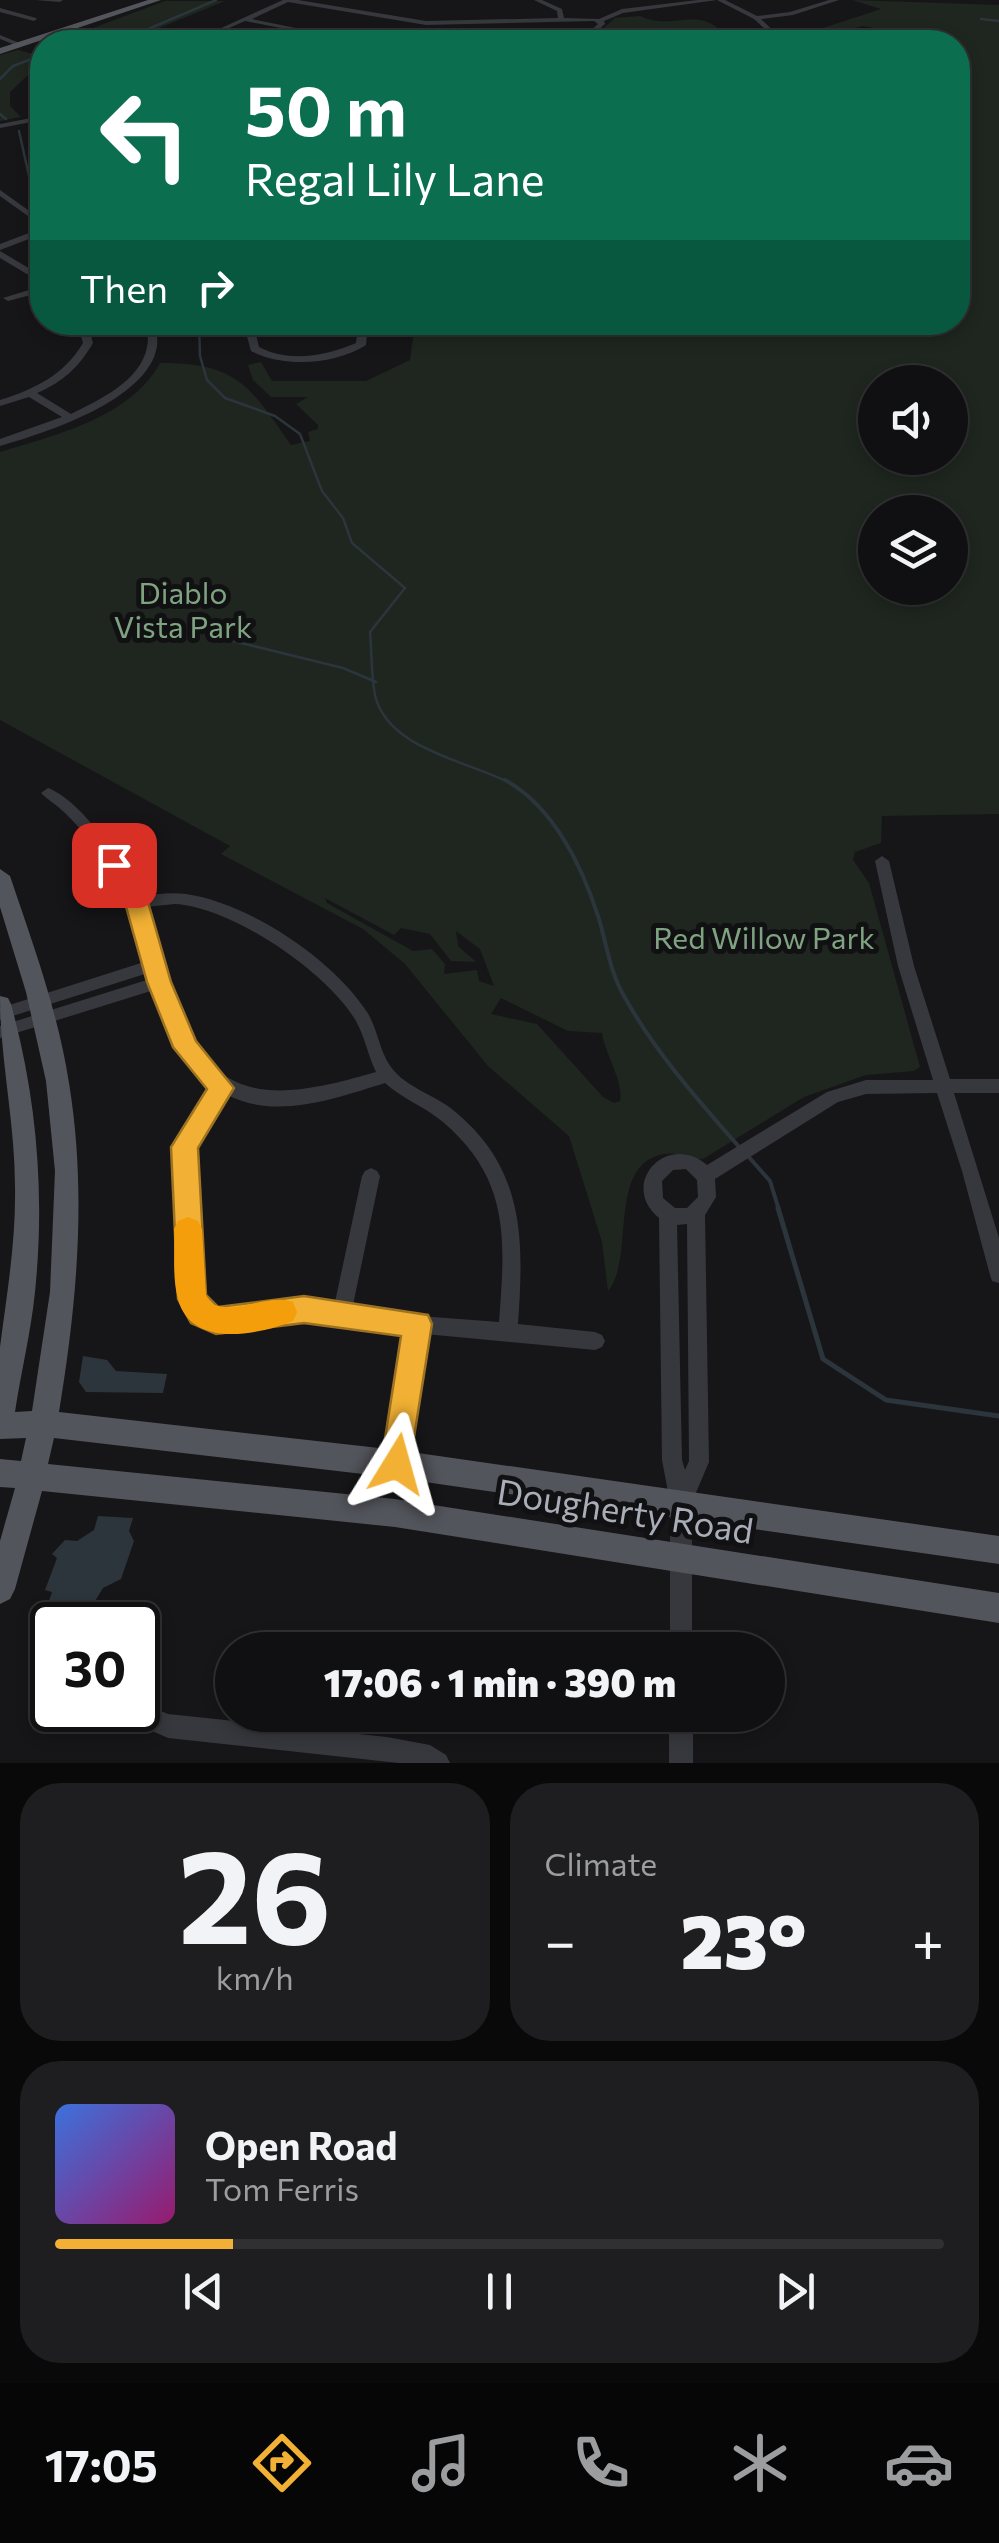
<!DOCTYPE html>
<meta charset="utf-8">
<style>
:root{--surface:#101012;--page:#1e1e20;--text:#f1f3f6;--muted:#9c9d9f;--line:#303032;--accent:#f2b134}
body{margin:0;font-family:Commissioner,sans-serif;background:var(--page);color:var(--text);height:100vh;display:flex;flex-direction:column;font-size:38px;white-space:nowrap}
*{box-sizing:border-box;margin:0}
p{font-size:32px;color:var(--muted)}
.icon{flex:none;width:55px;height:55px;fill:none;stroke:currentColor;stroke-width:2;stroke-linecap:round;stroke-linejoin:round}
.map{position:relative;height:1763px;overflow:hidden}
.side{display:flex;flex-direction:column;gap:20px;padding:20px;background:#09090a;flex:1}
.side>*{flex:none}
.banner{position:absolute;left:30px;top:30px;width:940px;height:305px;border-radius:40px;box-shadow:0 5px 15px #0003,0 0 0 2px var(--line);background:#0b6e4f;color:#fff;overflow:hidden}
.fabs{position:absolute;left:858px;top:365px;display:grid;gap:20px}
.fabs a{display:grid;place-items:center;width:110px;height:110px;border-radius:50%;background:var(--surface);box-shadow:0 5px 15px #0003,0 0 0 2px var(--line);font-size:50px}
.speed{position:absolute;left:30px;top:1602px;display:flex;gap:20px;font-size:50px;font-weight:700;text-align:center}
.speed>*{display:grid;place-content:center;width:130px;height:130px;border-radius:50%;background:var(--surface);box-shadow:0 5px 15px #0003,0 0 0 2px var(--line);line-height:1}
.speed .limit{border:5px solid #111;border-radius:15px;background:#fff;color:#111}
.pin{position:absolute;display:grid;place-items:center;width:85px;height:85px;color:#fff;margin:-42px;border-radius:20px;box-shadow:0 5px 15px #0006}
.me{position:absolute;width:110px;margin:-55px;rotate:8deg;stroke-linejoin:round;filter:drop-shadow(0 0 8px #0008)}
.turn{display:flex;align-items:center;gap:35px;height:210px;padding:0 50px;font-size:45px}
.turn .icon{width:130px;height:130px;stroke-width:2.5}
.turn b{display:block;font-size:70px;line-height:85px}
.then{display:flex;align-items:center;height:95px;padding:0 50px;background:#0003;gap:20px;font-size:38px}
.big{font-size:75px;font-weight:800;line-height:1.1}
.side .tile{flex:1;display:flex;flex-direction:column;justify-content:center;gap:15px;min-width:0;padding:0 35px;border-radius:40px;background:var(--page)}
.side .dial{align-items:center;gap:0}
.dial b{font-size:130px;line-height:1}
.song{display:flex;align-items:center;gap:30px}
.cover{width:120px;height:120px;border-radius:15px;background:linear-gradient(135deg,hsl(220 70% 55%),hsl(320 70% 35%))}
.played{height:10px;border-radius:5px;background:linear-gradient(90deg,var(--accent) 20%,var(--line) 20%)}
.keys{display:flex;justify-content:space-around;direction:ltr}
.heat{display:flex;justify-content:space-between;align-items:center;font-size:55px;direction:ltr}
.side .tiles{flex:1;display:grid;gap:20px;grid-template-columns:1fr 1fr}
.tile:last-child{grid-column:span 2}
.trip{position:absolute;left:215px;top:1632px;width:570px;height:100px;border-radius:50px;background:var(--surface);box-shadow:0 5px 15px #0003,0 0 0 2px var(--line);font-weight:800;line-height:100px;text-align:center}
.tab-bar{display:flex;height:160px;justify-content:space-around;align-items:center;background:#060607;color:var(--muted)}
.tab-bar .icon{width:70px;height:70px}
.tab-bar .active{color:var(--accent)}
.tab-bar b{font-size:45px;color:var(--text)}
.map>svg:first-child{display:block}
.green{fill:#1e261f;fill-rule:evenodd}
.water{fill:#2c353c}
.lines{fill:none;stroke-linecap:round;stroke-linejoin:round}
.stream-far2{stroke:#2c353c;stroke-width:2.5}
.stream-far1{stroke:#2c353c;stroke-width:4}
.stream{stroke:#2c353c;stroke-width:5}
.minor{fill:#37383d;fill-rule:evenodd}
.major{fill:#53555c;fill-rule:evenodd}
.route{fill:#f2b134;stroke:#9d7322;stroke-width:2.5}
.slow{fill:#f59e0b}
.labels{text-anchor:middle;stroke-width:10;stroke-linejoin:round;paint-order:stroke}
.park-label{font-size:30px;fill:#7fa381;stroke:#111113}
.near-street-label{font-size:35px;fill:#a8adb8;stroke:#111113}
</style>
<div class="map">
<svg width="999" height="1763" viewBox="0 0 999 1763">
<rect width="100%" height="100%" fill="#161618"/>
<!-- green -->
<path class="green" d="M852 0 999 5V814L882 816 881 843 855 852 853 860 869 883 920 1067 914 1071 866 1075 804 1097 703 1159C689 1160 679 1151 664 1154 606 1164 636 1258 608 1291L602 1242 569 1136 488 1066 405 964 363 929 221 854 230 846 0 720V452C55 435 130 418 160 363 239 363 249 386 291 445L310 441 308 432 318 429V425L296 404 308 397H271L253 380 248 365 261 362 272 381H366L410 360 415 323 958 322V42H916L913 35 863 26 831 34 817 30 881 9ZM875 382H950V458H875ZM875 512H950V588H875ZM325 898 394 935 401 928 430 934 451 961 476 962 458 946 456 931 480 949 494 986 479 981 477 970 444 974 445 964 432 949 413 951 327 903ZM501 998 568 1031 602 1033C605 1054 624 1082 620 1101L614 1103 603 1097 537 1024 491 1014Z
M165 1H225L152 31 138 42H85L111 35 93 28Z
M640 16C675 33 703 0 729 42H638L598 33 615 18Z
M18 50 42 56V62L10 92V106L21 117 0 121V55Z"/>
<!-- water -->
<path class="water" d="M83 1356 107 1360 116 1371 167 1374 163 1393 86 1392 79 1382Z
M98 1516 133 1518 129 1531 134 1541 121 1579 103 1588 92 1606 49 1601 52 1592 45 1590 57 1558 52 1554 65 1540 77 1541 94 1530Z"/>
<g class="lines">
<!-- stream-far2 -->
<path class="stream-far2" d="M981 19 999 21
M118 42 216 0
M0 79 13 66 42 55
M0 114 6 119
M19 131 31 185 42 192
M199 322 200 356 207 380 225 398 275 416 300 434 322 491 343 518 352 543 405 588 370 632C372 653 371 675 375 695 387 749 468 761 510 783
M229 640 343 668 376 682"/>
<!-- stream-far1 -->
<path class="stream-far1" d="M505 780C553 806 582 866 598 916 607 944 609 970 624 996 655 1052 698 1100 740 1148
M747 1155 770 1181 779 1210"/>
<!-- stream -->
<path class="stream" d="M778 1208 823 1359 886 1400 999 1416"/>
<!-- minor -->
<path class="minor" d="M35 0H63L60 2Z
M283 0H298L426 21 558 18 557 11 534 0H542L562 9 564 18 599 19 622 9 698 0H725L757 16 790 12 829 0H839L793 15 761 19 785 42H779L754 19 717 0 623 13 604 21 605 24 585 42H578L598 24 594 21 426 25 288 2 252 19 364 42H353L245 21 204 39 199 38Z
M0 8 36 18 37 19 34 21 0 12Z
M0 35 22 44 23 45 20 47 0 39Z
M42 116V120L0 128V124Z
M0 190 42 220V226L0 196Z
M42 228V234L0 250V244Z
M0 251 42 276V283L0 258Z
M42 286V292L8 301 3 298Z
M77 322H87L93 343C79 367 63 382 37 393L71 414C99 400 141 381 147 347 149 340 147 330 146 322H156C156 330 158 339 157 346 149 400 45 433 0 446V439L62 417 29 397 0 406V400C35 389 64 375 83 343Z
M243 322H253L259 347C289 363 326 356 356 343L357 335 350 322H359L367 335 366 345C334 365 284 368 251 351Z
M48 788C82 801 124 864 141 896 156 894 171 892 186 894 249 903 333 959 367 1012 378 1029 379 1051 391 1067 406 1088 434 1094 453 1110 525 1168 524 1239 518 1324L595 1332 602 1335 605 1341 602 1347 595 1350 425 1334 407 1464 404 1471 397 1474 390 1471 387 1464 406 1332C375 1327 344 1319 312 1318 269 1316 209 1351 182 1299L175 1147 213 1086C183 1064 167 1024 154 990L0 1038V1026L150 979 148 973 0 1020V1008L144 962C139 942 136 921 128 901 117 873 87 834 65 813 57 805 48 800 41 793ZM175 904C232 907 327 972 356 1021 365 1037 368 1056 376 1072 251 1109 203 1098 161 966 155 947 152 926 145 907ZM385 1083C403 1099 425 1107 443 1122 511 1180 505 1241 499 1322L420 1316 353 1305 380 1176 377 1171 371 1168 365 1171 362 1176 335 1302C321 1301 307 1300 294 1301 262 1305 226 1323 201 1296L193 1148 226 1094C274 1121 337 1098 385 1083Z
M882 856 889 861 914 966 950 1079H999V1093H954L999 1238V1283L992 1281 990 1275 962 1171 937 1093 866 1094 838 1102 715 1179 716 1197 705 1215 709 1462 692 1502V1650H670V1502L662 1460 659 1218C618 1184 667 1131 707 1165L827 1092 866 1080H933L898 966 875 861ZM686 1169 697 1180 698 1197 687 1208H675L663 1198 662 1181 673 1170ZM687 1224 689 1461 685 1470 682 1460 677 1225Z
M138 1701 168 1714 387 1737 430 1745 446 1755 450 1763H399L168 1738 123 1718 119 1710H138Z
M669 1715H693V1763H669Z"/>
<!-- major -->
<path class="major" d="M148 0H161L0 54V48Z
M0 869 10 876C33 944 58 1012 69 1083 87 1193 77 1303 59 1412L397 1450 999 1536V1564L397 1478 54 1438 48 1464 395 1499 999 1593V1623L395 1527 42 1491 15 1589 10 1599 0 1604V1541L15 1488 0 1487V1459L21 1461 26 1438 0 1439C0 1409 0 1377 0 1347 7 1293 16 1241 15 1187 15 1122 0 1060 0 996L8 998 11 1004C37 1099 45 1194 35 1292 31 1332 21 1372 15 1412L32 1411 50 1292 55 1171 46 1081 26 992 0 907Z"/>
</g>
<!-- route -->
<path class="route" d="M114 857 122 859 148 902 171 982 196 1041 234 1088 198 1148 206 1295 218 1307 304 1296 428 1315 432 1324 408 1475 397 1480 386 1475 381 1464 401 1336 304 1323 216 1334 191 1323 178 1299 171 1147 207 1089 173 1047 147 982 125 903 102 865Z"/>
<!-- slow -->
<path class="slow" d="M188 1217 198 1221 202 1229 206 1295 212 1304C239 1315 267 1293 293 1302L297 1312 293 1321C258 1335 191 1349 178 1299 172 1278 175 1251 174 1229L178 1221Z"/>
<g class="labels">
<!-- park labels -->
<g class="park-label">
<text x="183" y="604">Diablo<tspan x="183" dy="34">Vista Park</tspan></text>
<text x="764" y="949">Red Willow Park</text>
</g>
<!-- near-street labels -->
<g class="near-street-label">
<text transform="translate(625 1512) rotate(9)" y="12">Dougherty Road</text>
</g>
</g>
</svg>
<div class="fabs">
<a><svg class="icon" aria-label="sound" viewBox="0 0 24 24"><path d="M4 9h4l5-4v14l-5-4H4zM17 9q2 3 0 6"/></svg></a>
<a><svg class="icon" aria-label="layers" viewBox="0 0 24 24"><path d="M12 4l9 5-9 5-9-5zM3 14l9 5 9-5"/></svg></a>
</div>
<div class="speed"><div class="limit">30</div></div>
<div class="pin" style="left:114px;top:865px;background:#d93025"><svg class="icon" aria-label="arrive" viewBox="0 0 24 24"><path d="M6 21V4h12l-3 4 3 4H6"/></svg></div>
<svg class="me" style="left:397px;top:1464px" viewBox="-20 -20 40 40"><path d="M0-17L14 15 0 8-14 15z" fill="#f2b134" stroke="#fff" stroke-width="4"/></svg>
<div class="trip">17:06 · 1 min · 390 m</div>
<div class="banner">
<div class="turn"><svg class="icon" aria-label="left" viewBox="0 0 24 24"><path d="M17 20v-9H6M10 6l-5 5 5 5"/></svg><div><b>50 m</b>Regal Lily Lane</div></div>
<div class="then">Then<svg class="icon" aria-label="right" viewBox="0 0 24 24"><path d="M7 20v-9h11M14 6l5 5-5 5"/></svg></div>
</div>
</div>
<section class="side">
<div class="tiles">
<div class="tile dial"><b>26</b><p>km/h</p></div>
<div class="tile"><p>Climate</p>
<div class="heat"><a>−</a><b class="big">23°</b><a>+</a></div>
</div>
<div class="tile">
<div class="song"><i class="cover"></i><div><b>Open Road</b><p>Tom Ferris</p></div></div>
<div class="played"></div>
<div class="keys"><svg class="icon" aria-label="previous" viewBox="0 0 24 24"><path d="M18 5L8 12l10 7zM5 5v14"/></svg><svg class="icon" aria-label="pause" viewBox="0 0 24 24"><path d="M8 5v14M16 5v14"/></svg><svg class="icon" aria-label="next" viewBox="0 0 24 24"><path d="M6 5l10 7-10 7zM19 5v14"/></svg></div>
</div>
</div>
</section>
<nav class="tab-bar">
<b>17:05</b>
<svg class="icon active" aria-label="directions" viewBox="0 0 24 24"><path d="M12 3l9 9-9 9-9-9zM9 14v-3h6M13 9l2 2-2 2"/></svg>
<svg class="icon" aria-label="music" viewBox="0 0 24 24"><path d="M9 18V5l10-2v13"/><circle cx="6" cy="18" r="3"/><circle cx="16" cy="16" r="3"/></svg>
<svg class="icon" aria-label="phone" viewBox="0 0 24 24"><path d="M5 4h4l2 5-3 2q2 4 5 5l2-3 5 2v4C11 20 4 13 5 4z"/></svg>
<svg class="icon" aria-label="climate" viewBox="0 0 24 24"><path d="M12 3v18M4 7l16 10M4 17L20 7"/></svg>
<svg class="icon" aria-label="car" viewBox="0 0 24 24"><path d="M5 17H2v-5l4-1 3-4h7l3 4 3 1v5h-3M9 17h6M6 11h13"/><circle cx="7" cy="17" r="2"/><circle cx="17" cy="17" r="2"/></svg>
</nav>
